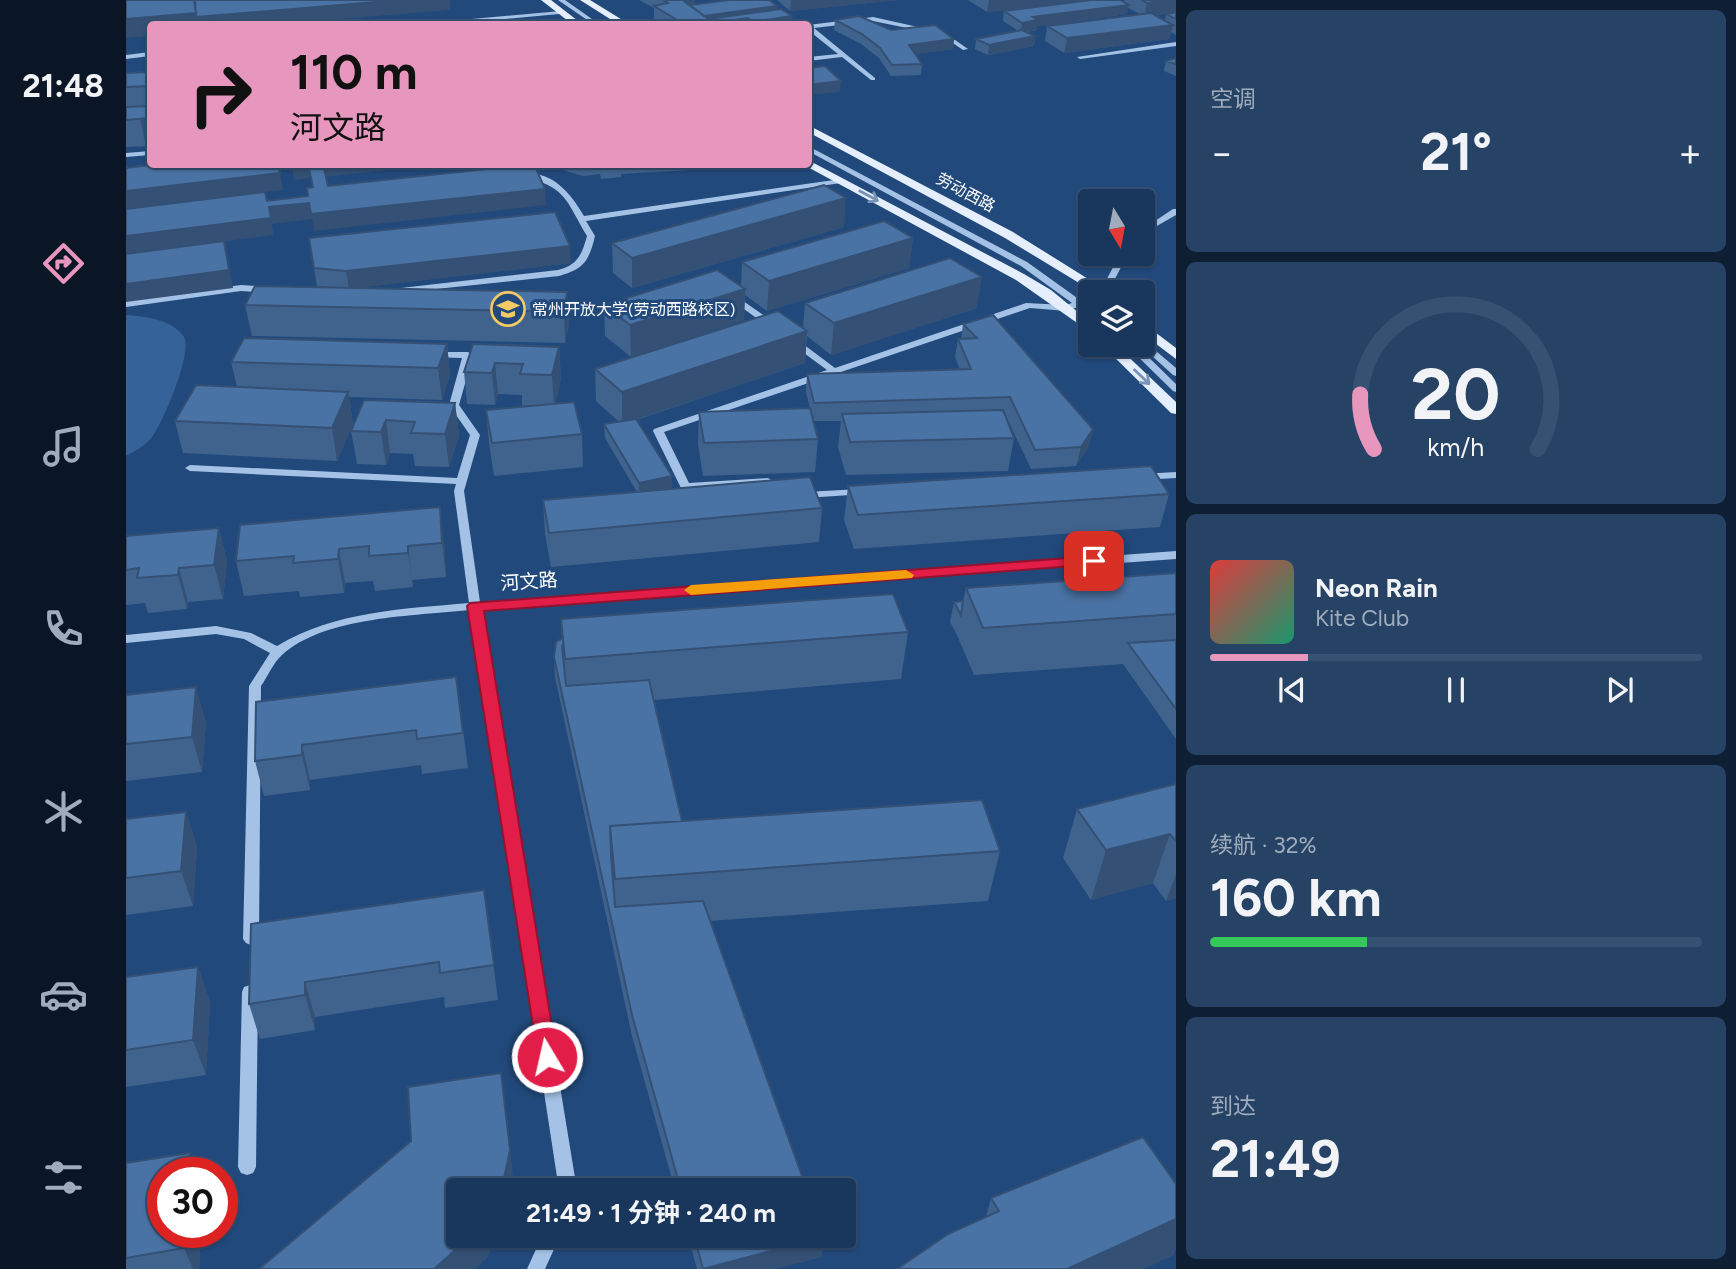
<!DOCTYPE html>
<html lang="zh">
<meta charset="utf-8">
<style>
:root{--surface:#19375c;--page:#264265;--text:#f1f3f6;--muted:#9facbb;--line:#375172;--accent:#e797bd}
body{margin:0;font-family:Figtree,"Noto Sans SC",sans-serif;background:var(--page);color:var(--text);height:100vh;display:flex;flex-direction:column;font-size:26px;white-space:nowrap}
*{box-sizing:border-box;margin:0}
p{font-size:23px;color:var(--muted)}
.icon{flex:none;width:38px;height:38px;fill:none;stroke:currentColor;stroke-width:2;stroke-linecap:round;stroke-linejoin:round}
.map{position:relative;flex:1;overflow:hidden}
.sheet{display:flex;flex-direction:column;gap:10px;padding:10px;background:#0e1e33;width:560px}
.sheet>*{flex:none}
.top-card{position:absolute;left:21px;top:21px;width:665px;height:147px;border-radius:7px;box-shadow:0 2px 5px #0004,0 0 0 2px var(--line);background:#e797bd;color:#111;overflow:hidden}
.needle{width:46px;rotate:170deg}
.fabs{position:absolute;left:952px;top:189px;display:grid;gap:14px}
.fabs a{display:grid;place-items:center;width:77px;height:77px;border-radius:7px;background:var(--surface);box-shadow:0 2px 5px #0004,0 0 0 2px var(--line);font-size:35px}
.speed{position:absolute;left:21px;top:1157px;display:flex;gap:14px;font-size:35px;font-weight:700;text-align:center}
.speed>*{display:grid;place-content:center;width:91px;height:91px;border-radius:50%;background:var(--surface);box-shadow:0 2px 5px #0004,0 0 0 2px var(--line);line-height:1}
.speed .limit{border:10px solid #d22;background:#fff;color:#111}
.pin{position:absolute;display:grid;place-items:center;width:60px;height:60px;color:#fff;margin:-30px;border-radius:14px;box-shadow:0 4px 10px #0006}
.me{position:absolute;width:77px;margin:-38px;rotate:351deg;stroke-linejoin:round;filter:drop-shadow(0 0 5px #0008)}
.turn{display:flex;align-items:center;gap:24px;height:147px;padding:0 28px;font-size:32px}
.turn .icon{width:91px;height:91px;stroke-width:2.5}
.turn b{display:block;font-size:49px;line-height:60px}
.big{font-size:52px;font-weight:700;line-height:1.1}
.sheet .widget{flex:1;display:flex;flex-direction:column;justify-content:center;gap:10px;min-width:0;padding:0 24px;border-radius:10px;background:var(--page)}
.sheet .dial{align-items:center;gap:0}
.dial svg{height:182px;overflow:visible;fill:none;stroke:var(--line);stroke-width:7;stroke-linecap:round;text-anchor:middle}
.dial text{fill:var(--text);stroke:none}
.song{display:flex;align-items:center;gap:21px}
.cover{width:84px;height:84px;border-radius:10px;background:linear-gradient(135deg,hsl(0 70% 55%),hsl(160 70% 35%))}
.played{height:7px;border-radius:4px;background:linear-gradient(90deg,var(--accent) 20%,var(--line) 20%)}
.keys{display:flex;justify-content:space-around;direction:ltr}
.heat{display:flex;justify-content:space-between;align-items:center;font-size:38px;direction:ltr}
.charge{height:10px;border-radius:5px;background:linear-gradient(90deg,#34c759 32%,var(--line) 0)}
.trip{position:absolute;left:320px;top:1178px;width:410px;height:70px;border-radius:7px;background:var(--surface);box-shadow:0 2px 5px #0004,0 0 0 2px var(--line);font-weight:700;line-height:70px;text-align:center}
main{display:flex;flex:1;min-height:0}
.tab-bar{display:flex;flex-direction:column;width:126px;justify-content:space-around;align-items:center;background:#0a1625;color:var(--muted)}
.tab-bar .icon{width:49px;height:49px}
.tab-bar .active{color:var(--accent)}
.tab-bar b{font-size:32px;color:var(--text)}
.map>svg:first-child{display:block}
.green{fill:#346299}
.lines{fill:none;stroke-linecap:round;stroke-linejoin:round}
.minor{fill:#a3c2e6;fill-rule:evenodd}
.major{fill:#e4eefd;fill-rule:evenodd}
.wall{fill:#40638e;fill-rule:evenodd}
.shaded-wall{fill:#345074}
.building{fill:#4a73a5;stroke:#345074;stroke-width:2}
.oneway{stroke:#7993b6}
.route{fill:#e11d48;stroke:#92132f;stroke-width:2}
.slow{fill:#f59e0b}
.labels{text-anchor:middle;stroke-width:6;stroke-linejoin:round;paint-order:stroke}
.far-street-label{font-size:16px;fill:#fff;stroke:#21497b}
.far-poi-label{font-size:16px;fill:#fff;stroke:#21497b;text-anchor:start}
.street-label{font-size:19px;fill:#fff;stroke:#21497b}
</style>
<main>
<nav class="tab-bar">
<b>21:48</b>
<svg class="icon active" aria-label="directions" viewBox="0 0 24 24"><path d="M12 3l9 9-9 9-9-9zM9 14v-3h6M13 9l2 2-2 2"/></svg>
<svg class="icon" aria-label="music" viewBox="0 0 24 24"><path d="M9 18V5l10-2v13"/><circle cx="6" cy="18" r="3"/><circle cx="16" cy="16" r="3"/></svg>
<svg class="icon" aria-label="phone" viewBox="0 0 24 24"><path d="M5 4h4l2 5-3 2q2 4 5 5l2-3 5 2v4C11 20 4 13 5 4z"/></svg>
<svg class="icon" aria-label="climate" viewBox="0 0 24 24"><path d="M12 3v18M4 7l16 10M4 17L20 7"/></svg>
<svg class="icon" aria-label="car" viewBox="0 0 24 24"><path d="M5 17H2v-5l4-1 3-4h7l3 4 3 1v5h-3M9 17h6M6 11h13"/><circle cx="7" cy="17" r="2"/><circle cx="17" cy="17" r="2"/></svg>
<svg class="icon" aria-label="filters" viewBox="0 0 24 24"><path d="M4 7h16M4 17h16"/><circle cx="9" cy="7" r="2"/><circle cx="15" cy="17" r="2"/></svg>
</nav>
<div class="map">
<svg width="1050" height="1269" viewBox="0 0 1050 1269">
<rect width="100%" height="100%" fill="#21497b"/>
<!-- green -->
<path class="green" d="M0 315C18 316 48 320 58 337 67 352 37 423 26 437 20 445 9 451 0 456Z"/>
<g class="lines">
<!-- minor -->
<path class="minor" d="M432 0H439L473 24H467Z
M435 11 433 14 327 24H310L313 22Z
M747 17 819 33 842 49 837 50 815 35 747 21 688 28 749 78V80H745L716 57 682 61V57L712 54 682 30V25Z
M1050 42V46L954 59 951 57Z
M24 52V56L0 59V55Z
M682 146 901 262 954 300 964 296V302L960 304 964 307V314L952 307 940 311 904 308 538 432 563 483 642 478 647 481 642 484 555 488 527 431 528 429 701 370 663 342V338H669L709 368 900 303 939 305 946 303 895 266 682 151Z
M24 151V155L0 157V153Z
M395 173C426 171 443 191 458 216L715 179 719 181 715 183 460 221 469 236C463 261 458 269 433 276L272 293V289L275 288 432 270C452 265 456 254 461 236 440 201 440 185 395 177Z
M1047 209H1050V215L1017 234V229Z
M994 254H1002L982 292H974Z
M115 285 142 287 146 290 142 293 115 291 0 307V301Z
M607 294 649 323V327H643L604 299 603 297Z
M1017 340 1050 368V376L1047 375 1014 345H1017Z
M1000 345H1010L1050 384V392L1047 391Z
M306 352H342L347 355 333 405 354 435 338 491 354 602 1050 551V559L356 609 451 1190H433L344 610C289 616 199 616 156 655 147 663 142 676 135 686L133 939 130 943 125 945 120 943 117 939 123 686 144 653 118 639 90 634 0 643V635L90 626 125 633 151 646C210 611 276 609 343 603L328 491 330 484 64 471 59 468 64 465 331 478 344 435 323 405 336 358 303 357V353Z
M1050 472V478L1015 480 1010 477 1015 474Z
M735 489 740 492 739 494 679 498 674 495 679 492Z
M124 985 130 987 132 992 130 1167 127 1173 121 1175 115 1173 112 1167 116 992 118 987Z
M416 1236H434L419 1269H401Z"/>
<!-- major -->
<path class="major" d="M415 0H425L456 24H446Z
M454 0H464L503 24H492Z
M682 125 887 232 983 292H968L879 238 682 132Z
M682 160 898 274 925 290 964 322V332L890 280 678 165 682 164Z
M1017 323 1050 348V359L1017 334Z
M976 345H990L1050 402V414L1045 413Z"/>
</g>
<!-- wall -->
<path class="wall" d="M513 0H569V4L651 6V10L666 16 665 24H535L528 20V8Z
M651 0H772L664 11Z
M842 0H957L861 12Z
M999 0H1050V35L1045 32 1043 39 938 53 919 41 921 26 1014 14 1002 8 1001 14 911 26V30L901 32 909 36 908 46 862 55 849 49 850 39 891 30 877 21 878 11 998 2ZM1040 14 1039 20 1029 15Z
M709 20 765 30 828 39 827 49 789 54 796 64 795 75 765 76 753 58 735 44 708 30Z
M1050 58V76L1038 71 1040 61Z
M24 72V146L0 147V73Z
M427 164H618V167L495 174V177L475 179 474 174 457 176 429 168Z
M718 227 506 288 487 273 486 243Z
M183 238 445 263 227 288 441 292 443 323 439 343 126 336 119 305 216 288 191 286Z
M787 238 783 268 641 311 619 295 618 320 505 357 479 336 478 305 615 286 616 262Z
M679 303 851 308 705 355 681 336 679 363 510 420 546 476V489L696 508 693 542 425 567 419 534 417 500 511 492 479 438 478 424 493 422 470 401 469 369 677 329Z
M837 324 967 429 962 448 950 466 905 469 880 416H879L888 438 882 471 720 475 712 447 715 421H688L692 439 689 472 577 476 572 444 573 412 684 408 680 392 681 374 834 370 829 357 832 339H835Z
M321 344 324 375 316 400 223 397 227 424 211 461 57 453 49 421 111 387 105 362Z
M347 344 433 347 435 379 429 404 456 434 457 467 368 476 363 443 360 410 405 406H396V395L372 394 369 405 341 404 338 372Z
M238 400 329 403 333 436 323 467 289 466 287 454 264 453 260 465 231 464 225 431Z
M722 486 1043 494 1034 527 728 549 718 520Z
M114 525 318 541 320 577 286 580 287 587 249 591 247 581 219 583 218 593 174 597 173 591 118 596 110 561Z
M93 528 101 562 97 599 62 602 61 609 22 613 19 603 0 605V536Z
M1050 573V739L997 664 848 675 831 635 824 622 828 602 837 601 840 588Z
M435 619 782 632 775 679 528 700 556 821 874 851 862 901 584 921 681 1190H549L506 1036 429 677 428 657 436 639Z
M330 677 342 768 296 774 295 765 184 780V790L138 796 129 761Z
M0 695 80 722 76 772 0 781Z
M1050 784V898L1040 901 1027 883 965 900 937 858 951 809Z
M60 812 71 847 67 906 0 915V819Z
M358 890 372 1000 319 1008 318 997 189 1017V1030L134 1039 123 1004Z
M72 967 84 1002 80 1075 0 1087V977Z
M64 1153 72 1172H37L75 1232 73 1269H0V1163Z
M1050 1184V1248L1046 1256 860 1217 865 1198Z
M562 1236H697L698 1237 695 1257 648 1269H571Z"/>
<!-- shaded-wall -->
<path class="shaded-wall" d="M274 0H324V10L155 24H24V36L0 38V19Z
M569 0V14L559 2Z
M665 0H772L664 11Z
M863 0H957L861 12Z
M1041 0H1050V13L1018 17 1021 3Z
M1003 5 1001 14 911 26V30L895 32 896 23 907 17Z
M651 6V16L587 24 573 17Z
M666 16 665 24H611Z
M1047 25 1043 39 938 53 941 38Z
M909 36 908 46 862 55 863 45Z
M828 39 827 49 782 55 783 45Z
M715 81 714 92 682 95V85Z
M24 118V146H20L14 119Z
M166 164H182L184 178 168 180Z
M196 164H318L198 177Z
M154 173 157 190 0 208V191Z
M419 189 420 205 188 231 185 214Z
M720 198 718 227 506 288V258Z
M183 203 186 219 146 224 148 235 0 254V236L143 207Z
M787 238 783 268 641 311 643 281Z
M98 241 107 288 0 302V284Z
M444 246 445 263 223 289 220 271Z
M856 277 851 308 705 355 708 323Z
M619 289 618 320 505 357 504 325Z
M441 292 443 323 439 343 438 312Z
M681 331 679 363 496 424V392Z
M321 344 324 375 316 400 312 368Z
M433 347 435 379 428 407 426 375Z
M369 363 372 394 369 405 366 373Z
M222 392 227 424 211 461 206 428Z
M329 403 333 436 323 467 319 434Z
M260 420 264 453 260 465 255 432Z
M967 429 962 448 950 466 955 447Z
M546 476V490L513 496V483Z
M314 507 318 541 320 577 316 543Z
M93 528 101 562 97 599 88 565Z
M282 546 286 580 287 587 282 553Z
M213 549 219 583 218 593 212 559Z
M53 568 62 602 61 609 52 575Z
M70 687 80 722 76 772 66 737Z
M176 745 184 780V790L176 755Z
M60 812 71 847 67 906 55 871Z
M1044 834 1027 883 965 900 980 850Z
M1050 874V898L1040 901Z
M72 967 84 1002 80 1075 67 1040Z
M179 982 189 1017V1030L179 995Z
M379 1107 388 1184 386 1190H375Z
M64 1153 72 1172H63Z
M1050 1219V1248L1046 1256 1018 1269H941Z
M59 1232H75L73 1269H67L58 1248Z
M345 1236H373L361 1258 349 1269H308Z
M698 1237 695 1257 648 1269H579Z"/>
<!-- building -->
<path class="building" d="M0 0H68L70 13 0 19Z
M69 0H274L70 17Z
M538 0H569L559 2 588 23 622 18 630 24H558L528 6 542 3Z
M603 0H643L651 6 578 16 564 5Z
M965 0H994L1003 5 907 17 912 20 896 23 878 11Z
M1016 0H1041L1021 3Z
M655 9 666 16 627 22 622 18 588 23 583 19Z
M1050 12V19L1040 14Z
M1025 13 1047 25 941 38 921 26Z
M733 16 765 30 809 25 828 39 783 45 796 64 766 65 754 48 736 34 709 20Z
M382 22 384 24H345Z
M896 30 909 36 863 45 850 39Z
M1050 58V64L1040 61Z
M699 66 715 81 682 85V68Z
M24 72V86L0 87V73Z
M24 106V118L0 120V107Z
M32 164H152L154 173 0 191V168Z
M182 164H197L202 186 408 164 419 189 185 214 183 203 143 207 145 218 0 236V209L139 192 141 201 182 196 181 188 187 187Z
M698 185 720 198 506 258 486 243Z
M429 212 444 246 220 271 188 268 183 238Z
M758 221 787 238 643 281 616 262Z
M98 241 103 270 0 284V254Z
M824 258 856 277 708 323 679 303Z
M591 270 619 289 504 325 478 305Z
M129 286 441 292 438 312 119 305Z
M652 311 681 331 496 392 469 369Z
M867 315 967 429 955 447 909 450 884 397 688 403 681 374 845 369 832 339 851 338 837 324Z
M118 338 321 344 312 368 105 362Z
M347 344 433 347 426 375 394 374 397 364 369 363 366 373 338 372Z
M70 385 222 392 206 428 49 421Z
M238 400 329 403 319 434 285 433 289 422 260 420 255 432 225 431Z
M448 402 456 434 366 443 360 410Z
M684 408 692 439 578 443 573 412Z
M877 410 888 438 724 442 716 414Z
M510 419 546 476 513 483 478 424Z
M1025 466 1043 494 732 515 722 486Z
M684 477 696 508 423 533 417 500Z
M314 507 316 543 282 546V553L243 556V546L213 549 212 559 167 563 168 556 110 561 114 525Z
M93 528 88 565 53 568 52 575 11 578 13 568 0 570V536Z
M1050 573V614L857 628 840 588Z
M767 594 782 632 439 659 435 619Z
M837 601 835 615 828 602Z
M437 638V645L436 646 440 686 523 680 556 821 484 826 485 855 489 907 577 901 681 1190H555L506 1015 428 657 430 642Z
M1050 640V709L1002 643Z
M330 677 337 733 291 739 290 730 176 745V755L129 761 130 702Z
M70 687 66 737 0 744V695Z
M1050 784V841L1044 834 980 850 951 809Z
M856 800 874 851 489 879 484 826Z
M60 812 55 871 0 878V819Z
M358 890 368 965 314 973 313 962 179 982V995L123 1004 125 924Z
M72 967 67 1040 0 1050V977Z
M375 1073 384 1150 376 1188 375 1190H332V1236H345L308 1269H133L285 1141 282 1087Z
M1017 1137 1050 1184V1219L941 1269H771L822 1234 873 1211 865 1198Z
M64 1153 63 1172H37V1232H59L58 1248 0 1258V1163Z
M568 1236H697L698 1237 577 1269Z"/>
<!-- one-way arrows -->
<defs><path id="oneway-shaft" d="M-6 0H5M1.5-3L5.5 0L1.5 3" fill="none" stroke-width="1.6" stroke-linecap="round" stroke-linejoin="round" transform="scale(1.75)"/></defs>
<g class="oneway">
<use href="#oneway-shaft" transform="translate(743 196) rotate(28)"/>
<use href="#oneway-shaft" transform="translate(1016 377) rotate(44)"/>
</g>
<!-- route -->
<path class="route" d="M968 556 974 558V564L358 611 431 1057 428 1064 421 1067 413 1064 341 606 344 603Z"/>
<!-- slow -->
<path class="slow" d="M780 570 788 575 786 578 565 595 558 590 565 585Z"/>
<!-- icons -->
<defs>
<g id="university-ring" transform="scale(1.75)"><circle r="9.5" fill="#21497b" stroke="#f2c965" stroke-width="1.5"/><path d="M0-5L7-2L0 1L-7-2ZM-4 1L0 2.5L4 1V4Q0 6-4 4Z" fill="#f2c965"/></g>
</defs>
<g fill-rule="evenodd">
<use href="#university-ring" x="382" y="309"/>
</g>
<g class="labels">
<!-- far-street labels -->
<g class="far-street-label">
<text transform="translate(840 192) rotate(28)" y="6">劳动西路</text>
</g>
<!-- far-poi labels -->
<g class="far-poi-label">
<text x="406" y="315">常州开放大学(劳动西路校区)</text>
</g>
<!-- street labels -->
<g class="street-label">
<text transform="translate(403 581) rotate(-4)" y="7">河文路</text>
</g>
</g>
</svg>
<div class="fabs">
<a><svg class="needle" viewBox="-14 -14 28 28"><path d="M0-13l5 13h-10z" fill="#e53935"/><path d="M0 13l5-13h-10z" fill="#9facbb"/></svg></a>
<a><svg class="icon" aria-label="layers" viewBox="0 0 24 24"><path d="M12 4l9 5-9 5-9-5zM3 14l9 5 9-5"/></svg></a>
</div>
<div class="speed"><div class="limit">30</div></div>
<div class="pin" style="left:968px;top:561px;background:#d93025"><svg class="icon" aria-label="arrive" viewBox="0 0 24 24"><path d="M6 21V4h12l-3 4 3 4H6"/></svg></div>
<svg class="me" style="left:421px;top:1057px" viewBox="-20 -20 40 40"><circle r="17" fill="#e11d48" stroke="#fff" stroke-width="3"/><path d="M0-11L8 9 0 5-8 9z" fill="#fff"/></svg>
<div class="trip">21:49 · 1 分钟 · 240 m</div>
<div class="top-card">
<div class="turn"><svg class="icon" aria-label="right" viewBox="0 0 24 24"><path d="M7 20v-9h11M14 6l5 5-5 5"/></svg><div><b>110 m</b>河文路</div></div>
</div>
</div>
<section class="sheet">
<div class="widget"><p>空调</p>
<div class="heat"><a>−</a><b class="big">21°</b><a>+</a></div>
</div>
<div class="widget dial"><svg viewBox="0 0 100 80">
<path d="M14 69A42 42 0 1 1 86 69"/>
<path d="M14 69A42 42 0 0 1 8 45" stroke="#e797bd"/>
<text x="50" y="56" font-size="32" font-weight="700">20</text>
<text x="50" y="72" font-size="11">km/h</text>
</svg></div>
<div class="widget">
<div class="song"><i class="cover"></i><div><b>Neon Rain</b><p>Kite Club</p></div></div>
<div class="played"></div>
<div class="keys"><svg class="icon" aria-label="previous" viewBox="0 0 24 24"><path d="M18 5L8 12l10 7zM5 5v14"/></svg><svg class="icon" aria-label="pause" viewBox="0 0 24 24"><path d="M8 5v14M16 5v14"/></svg><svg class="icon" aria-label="next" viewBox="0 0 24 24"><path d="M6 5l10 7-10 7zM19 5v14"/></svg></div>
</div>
<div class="widget"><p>续航 · 32%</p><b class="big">160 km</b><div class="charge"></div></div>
<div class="widget"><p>到达</p><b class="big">21:49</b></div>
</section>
</main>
